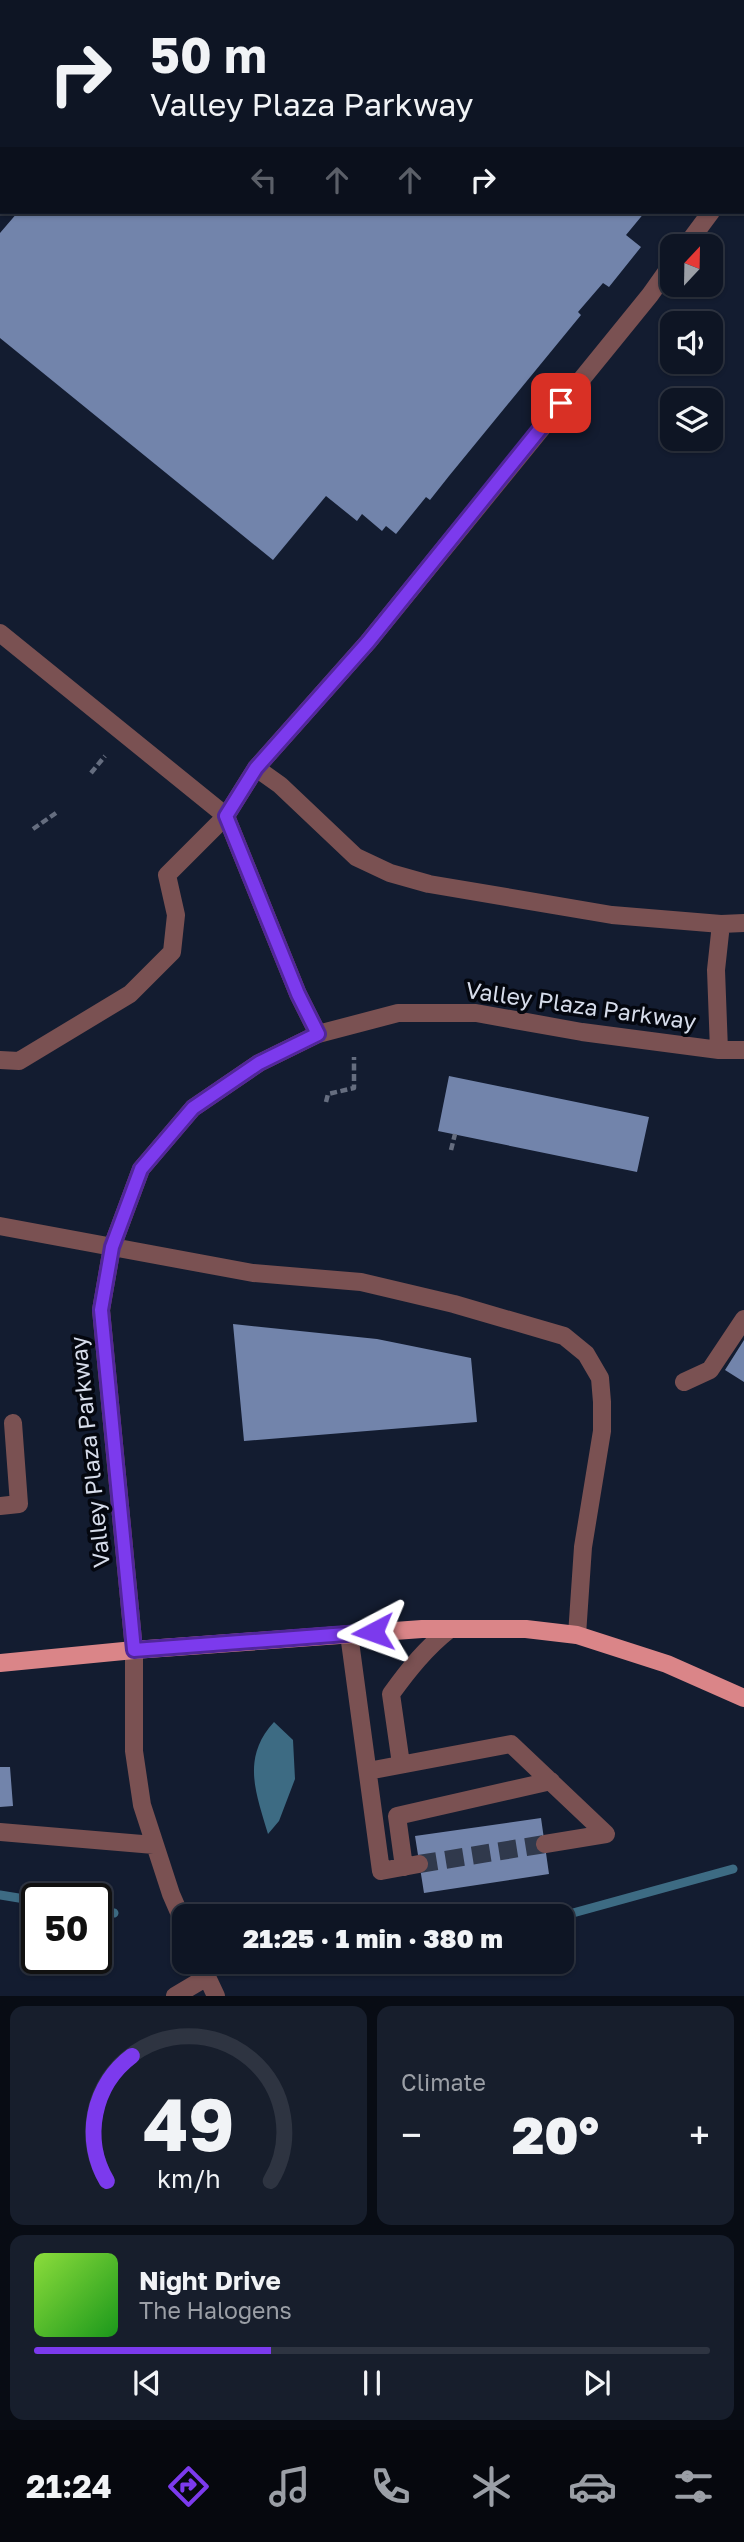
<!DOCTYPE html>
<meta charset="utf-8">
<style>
:root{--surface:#0e1524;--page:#171e2c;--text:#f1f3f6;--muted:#9b9fa6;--line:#2e3441;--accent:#7c3aed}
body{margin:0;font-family:"Golos Text",sans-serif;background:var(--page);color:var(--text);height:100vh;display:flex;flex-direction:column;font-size:26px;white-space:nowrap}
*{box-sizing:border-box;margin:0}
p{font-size:23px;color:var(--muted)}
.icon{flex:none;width:38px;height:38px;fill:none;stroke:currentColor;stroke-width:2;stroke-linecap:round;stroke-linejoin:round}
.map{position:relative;height:1996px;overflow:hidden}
.panel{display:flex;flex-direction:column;gap:10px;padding:10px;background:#080c14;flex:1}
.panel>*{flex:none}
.guide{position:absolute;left:0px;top:0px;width:746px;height:214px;box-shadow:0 2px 5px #0004,0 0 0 2px var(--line);background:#0e1524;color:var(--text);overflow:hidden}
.needle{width:46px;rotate:22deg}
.buttons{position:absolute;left:660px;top:234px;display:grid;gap:14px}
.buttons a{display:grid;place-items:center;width:63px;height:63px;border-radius:14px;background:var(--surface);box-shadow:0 2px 5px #0004,0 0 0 2px var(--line);font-size:35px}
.speed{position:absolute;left:21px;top:1883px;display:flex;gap:14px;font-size:35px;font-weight:700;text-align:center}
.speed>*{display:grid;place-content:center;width:91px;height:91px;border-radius:50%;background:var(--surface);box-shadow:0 2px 5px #0004,0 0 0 2px var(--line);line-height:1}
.speed .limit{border:4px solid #111;border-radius:10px;background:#fff;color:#111}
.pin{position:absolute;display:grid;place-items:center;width:60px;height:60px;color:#fff;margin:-30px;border-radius:14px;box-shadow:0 4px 10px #0006}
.me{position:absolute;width:77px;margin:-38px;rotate:266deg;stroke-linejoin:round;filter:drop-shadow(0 0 5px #0008)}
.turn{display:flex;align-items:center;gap:24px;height:147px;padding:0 35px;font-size:32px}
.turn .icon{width:91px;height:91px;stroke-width:2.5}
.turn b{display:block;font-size:49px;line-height:60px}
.lanes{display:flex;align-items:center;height:66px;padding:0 35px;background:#0003;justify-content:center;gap:35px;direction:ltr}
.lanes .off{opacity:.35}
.big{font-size:52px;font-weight:800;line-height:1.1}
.panel .widget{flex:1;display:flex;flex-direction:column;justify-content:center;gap:10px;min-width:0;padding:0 24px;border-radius:14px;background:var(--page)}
.panel .dial{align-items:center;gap:0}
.dial svg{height:182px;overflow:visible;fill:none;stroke:var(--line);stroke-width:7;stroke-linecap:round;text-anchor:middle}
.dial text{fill:var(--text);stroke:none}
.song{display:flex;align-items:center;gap:21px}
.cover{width:84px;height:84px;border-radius:10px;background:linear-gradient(135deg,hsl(90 70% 55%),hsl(120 70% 35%))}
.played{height:7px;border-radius:4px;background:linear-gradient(90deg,var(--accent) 35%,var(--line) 35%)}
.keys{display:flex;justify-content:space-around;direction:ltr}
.heat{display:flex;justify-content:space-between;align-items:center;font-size:38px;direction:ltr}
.panel .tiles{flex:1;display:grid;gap:10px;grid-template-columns:1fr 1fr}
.widget:last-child{grid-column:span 2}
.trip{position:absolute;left:172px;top:1904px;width:402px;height:70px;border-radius:14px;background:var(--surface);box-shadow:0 2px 5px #0004,0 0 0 2px var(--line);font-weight:800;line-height:70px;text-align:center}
.menu{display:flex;height:112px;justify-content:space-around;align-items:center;background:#06080e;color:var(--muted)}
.menu .icon{width:49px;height:49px}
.menu .selected{color:var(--accent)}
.menu b{font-size:32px;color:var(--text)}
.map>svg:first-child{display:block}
.water{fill:#3d6b83}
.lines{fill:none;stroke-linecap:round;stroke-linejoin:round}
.stream{stroke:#3d6b83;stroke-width:9}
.building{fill:#7284ab}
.minor-tunnel{stroke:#30394c;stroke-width:18;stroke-dasharray:18 9;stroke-linecap:butt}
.path{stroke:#656d7f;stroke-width:4.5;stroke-dasharray:7 3.5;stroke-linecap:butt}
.minor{stroke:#7a5152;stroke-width:18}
.major{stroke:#da8588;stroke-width:18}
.route-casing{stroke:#51269a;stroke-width:18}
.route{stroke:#7c3aed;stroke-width:12}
.labels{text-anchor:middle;stroke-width:7;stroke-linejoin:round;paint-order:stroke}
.street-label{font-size:23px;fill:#d6dcea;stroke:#04070f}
</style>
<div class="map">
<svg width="744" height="1996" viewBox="0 0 744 1996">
<rect width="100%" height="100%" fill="#131c30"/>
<!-- water -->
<path class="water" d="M274 1722 293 1740 295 1779 279 1821 268 1834C256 1793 241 1758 274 1722Z"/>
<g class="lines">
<!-- stream -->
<path class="stream" d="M0 1895 37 1901
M96 1910 114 1913
M562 1916 733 1869"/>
</g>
<!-- building -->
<path class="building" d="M18 212H645L626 235 641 247 609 287 603 283 578 312 581 315 449 476 430 500 426 497 396 534 386 526 382 531 362 514 357 521 326 496 273 560 0 338V233Z
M449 1076 649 1117 637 1172 438 1131Z
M233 1324 377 1339 471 1358 477 1422 244 1441Z
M744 1340V1382L725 1370Z
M0 1767H10L13 1806 0 1807Z
M541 1818 549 1874 424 1893 415 1836Z"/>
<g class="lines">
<!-- minor-tunnel -->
<path class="minor-tunnel" d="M419 1864 545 1844"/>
<!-- path -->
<path class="path" d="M91 773 105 756
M33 829 56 813
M326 1102 328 1094 354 1088V1057
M451 1150 455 1134"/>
<!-- minor -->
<path class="minor" d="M144 2 145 0
M744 168V167
M0 178 2 175
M685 247 711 212
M0 633 226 816 298 994 318 1034
M256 768 280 785 356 857 390 873 429 884 612 915 721 924 744 923
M719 1050 716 970 721 924
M0 1060 19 1061 130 994 172 952 176 915 167 875 226 816 256 768 368 642 650 295 672 264
M0 1226 253 1273 361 1282 454 1304 564 1336 586 1354 600 1378 602 1402V1431L583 1547 577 1635
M684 1382 710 1370 744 1319
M0 1506 19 1504 13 1423
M349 1634 381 1871 419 1864
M401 1764 391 1694C409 1669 426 1648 450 1629
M368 1771 511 1744 606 1834
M0 1832 154 1845
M545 1844 606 1834
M404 1867 397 1816 551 1781
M184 1924 171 1894 142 1805 134 1751V1650L101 1310 112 1247 141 1169 193 1108 259 1063 318 1034 398 1013H476L582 1032 719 1050H744
M200 1962 216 1996
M175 1996 207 1977"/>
<!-- major -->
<path class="major" d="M0 1663 134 1650 422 1629H526L577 1635 667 1664 744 1698"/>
</g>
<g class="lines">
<!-- route casing -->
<g class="route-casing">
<path id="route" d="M373 1632 134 1650 101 1310 112 1247 141 1169 193 1108 259 1063 318 1034 298 994 226 816 256 768 368 642 561 403"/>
</g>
<!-- route -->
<use href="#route" class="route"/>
</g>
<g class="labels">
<!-- street labels -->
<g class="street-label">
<text transform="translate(581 1006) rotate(8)" y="8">Valley Plaza Parkway</text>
<text transform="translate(90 1452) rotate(-96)" y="8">Valley Plaza Parkway</text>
</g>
</g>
</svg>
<div class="buttons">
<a><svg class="needle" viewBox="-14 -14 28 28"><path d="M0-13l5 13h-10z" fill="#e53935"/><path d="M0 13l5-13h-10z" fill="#9b9fa6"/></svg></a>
<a><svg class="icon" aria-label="sound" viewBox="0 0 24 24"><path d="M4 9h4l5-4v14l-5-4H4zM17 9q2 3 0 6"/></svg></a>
<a><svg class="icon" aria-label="layers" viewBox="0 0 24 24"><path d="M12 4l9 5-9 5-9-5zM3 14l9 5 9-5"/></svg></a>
</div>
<div class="speed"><div class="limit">50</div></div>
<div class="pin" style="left:561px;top:403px;background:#d93025"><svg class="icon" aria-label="arrive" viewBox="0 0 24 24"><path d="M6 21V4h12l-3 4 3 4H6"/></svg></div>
<svg class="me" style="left:373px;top:1632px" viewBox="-20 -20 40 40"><path d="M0-17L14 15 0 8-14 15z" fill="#7c3aed" stroke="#fff" stroke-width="4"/></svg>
<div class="trip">21:25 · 1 min · 380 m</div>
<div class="guide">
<div class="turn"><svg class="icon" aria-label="right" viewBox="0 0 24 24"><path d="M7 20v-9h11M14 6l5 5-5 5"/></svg><div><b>50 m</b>Valley Plaza Parkway</div></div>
<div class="lanes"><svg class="icon off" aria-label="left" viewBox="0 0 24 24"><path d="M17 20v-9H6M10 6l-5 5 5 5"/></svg><svg class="icon off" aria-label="ahead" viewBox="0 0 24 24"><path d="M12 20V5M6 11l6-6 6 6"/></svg><svg class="icon off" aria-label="ahead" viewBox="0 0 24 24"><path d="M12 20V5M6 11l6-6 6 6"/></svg><svg class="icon" aria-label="right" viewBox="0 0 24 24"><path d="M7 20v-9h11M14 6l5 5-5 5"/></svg></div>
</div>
</div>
<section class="panel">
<div class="tiles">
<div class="widget dial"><svg viewBox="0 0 100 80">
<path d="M14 69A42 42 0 1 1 86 69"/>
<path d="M14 69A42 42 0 0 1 25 14" stroke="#7c3aed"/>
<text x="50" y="56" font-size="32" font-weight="700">49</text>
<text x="50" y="72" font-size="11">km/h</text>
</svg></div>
<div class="widget"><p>Climate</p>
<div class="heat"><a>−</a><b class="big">20°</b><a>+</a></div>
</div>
<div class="widget">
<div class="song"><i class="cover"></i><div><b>Night Drive</b><p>The Halogens</p></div></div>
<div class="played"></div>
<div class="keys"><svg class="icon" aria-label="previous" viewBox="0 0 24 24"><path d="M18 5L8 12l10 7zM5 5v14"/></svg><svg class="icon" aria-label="pause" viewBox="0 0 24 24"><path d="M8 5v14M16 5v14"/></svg><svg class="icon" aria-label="next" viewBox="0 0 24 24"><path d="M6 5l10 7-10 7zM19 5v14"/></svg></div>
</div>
</div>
</section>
<nav class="menu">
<b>21:24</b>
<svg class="icon selected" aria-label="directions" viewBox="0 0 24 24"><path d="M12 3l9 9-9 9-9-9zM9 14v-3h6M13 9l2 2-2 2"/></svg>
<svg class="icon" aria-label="music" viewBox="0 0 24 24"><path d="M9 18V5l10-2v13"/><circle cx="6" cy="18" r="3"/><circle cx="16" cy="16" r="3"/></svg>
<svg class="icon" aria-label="phone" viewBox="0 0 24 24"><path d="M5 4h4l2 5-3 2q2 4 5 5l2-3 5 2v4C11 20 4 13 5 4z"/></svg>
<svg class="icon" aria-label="climate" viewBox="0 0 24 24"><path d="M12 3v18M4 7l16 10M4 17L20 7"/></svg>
<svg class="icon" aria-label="car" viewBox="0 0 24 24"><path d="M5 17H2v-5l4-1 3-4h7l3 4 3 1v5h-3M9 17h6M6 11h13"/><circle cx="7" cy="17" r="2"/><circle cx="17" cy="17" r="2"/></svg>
<svg class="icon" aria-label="filters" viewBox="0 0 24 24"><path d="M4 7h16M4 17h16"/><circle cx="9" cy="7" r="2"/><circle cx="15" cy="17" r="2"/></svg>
</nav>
